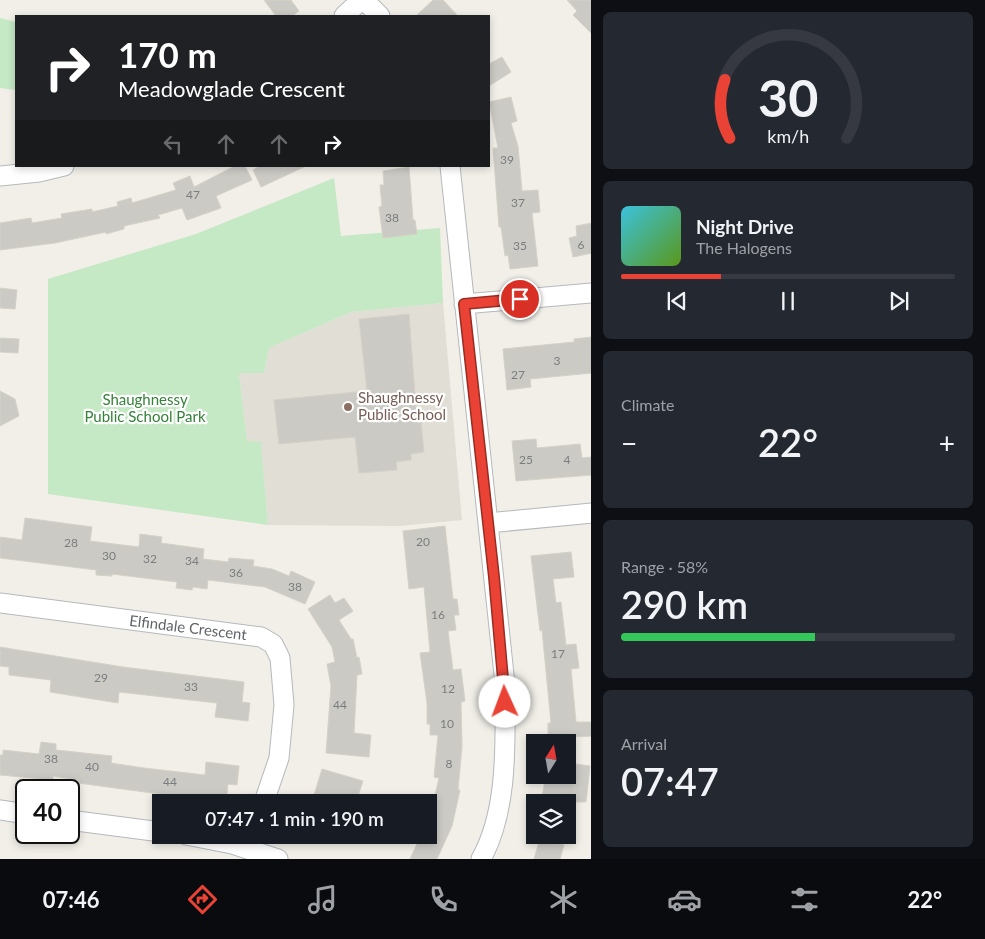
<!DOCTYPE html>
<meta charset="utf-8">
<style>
:root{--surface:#171b24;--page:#242831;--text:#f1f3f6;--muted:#9ea1a6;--line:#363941;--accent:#ea4335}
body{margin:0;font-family:Lato,sans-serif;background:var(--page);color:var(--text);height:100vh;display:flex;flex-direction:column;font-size:19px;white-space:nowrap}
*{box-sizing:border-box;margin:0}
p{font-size:16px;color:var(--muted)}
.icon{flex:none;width:28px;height:28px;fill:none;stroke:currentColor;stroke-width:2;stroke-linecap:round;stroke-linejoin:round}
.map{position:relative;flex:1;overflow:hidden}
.details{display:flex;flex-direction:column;gap:12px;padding:12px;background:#0d0f14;width:394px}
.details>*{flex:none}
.guide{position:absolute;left:15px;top:15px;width:475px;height:152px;border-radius:0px;box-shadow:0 2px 8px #0003;background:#202124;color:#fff;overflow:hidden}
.needle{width:32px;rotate:11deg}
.tools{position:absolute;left:526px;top:734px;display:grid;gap:10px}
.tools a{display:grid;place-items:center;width:50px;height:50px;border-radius:0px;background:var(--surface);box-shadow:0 2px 8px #0003;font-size:25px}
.speed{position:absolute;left:15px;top:779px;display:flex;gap:10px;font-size:25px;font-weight:700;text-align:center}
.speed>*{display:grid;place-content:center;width:65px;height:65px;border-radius:50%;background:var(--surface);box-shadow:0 2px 8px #0003;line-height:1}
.speed .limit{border:2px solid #111;border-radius:8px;background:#fff;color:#111}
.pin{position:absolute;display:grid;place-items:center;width:42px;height:42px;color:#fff;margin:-21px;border:2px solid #fff;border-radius:50%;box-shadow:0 1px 5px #0007}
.me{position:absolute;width:55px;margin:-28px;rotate:358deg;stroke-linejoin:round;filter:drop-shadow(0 0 4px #0008)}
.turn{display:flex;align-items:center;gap:18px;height:105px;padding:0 20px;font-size:22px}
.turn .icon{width:65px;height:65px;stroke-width:2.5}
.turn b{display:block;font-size:35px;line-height:42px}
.lanes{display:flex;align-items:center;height:48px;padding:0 20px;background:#0003;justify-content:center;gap:25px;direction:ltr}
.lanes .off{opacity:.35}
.big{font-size:38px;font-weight:600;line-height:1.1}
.details .widget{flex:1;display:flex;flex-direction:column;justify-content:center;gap:8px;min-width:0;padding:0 18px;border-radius:8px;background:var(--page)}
.details .dial{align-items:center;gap:0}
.dial svg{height:130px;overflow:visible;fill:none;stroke:var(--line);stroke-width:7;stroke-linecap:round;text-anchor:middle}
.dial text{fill:var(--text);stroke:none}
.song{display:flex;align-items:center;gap:15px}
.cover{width:60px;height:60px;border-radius:8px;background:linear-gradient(135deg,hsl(190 70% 55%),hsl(90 70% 35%))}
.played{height:5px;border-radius:2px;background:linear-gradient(90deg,var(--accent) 30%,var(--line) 30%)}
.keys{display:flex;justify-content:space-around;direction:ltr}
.heat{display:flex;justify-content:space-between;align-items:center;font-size:28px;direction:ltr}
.charge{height:8px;border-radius:4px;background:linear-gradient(90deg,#34c759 58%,var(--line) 0)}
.trip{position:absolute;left:152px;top:794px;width:285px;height:50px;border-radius:0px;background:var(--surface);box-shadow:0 2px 8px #0003;font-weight:600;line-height:50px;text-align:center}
.tabs{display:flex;height:80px;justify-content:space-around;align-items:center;background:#090b0e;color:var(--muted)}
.tabs .icon{width:35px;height:35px}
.tabs .active{color:var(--accent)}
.tabs b{font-size:22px;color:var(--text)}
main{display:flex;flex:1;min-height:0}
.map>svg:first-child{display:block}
.education{fill:#e1ded6}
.green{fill:#c5e8c5}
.building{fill:#cccac5;stroke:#d6d1c6}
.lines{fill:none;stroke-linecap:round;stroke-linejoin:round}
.minor-casing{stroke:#b5b8bc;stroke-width:21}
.minor{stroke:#fff;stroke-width:19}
.route-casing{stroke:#982c22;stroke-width:12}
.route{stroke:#ea4335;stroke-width:9}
.education-dot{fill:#8d6e63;stroke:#fff;stroke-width:2}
.labels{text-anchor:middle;stroke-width:4.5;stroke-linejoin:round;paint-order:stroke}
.number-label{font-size:12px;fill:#7a7d7f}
.education-label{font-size:15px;fill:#785e54;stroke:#fff;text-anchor:start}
.park-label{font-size:15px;fill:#348238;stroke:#fff}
.street-label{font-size:15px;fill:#5f6368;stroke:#fff}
</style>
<main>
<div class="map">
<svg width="592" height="859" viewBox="0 0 592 859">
<rect width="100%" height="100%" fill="#f1efe8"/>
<!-- education -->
<path class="education" d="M443 303 462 520 399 526 268 525 261 442H247L239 373H264L269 348 351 312Z"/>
<!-- green -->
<path class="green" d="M0 18 16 22V90L0 88Z
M334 178 341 236 440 228 443 303 351 312 269 348 264 373H239L247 441 261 442 268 525 48 494V279L196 234Z"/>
<!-- building -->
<path class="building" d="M264 0H291L299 11 292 16H276Z
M433 0H443L458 16H416Z
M567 0H592V34L573 15 577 11Z
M502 57 511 72 489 86V64Z
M511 97 517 121 511 123 518 146 522 191 538 190 540 212 532 213 538 266 510 269 508 255 505 256 501 227H499L493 148H498L489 102Z
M235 166H245L252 180 216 196 221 208 187 220 182 208 158 215 160 218 124 226V229L106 234V232L55 243 0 250V223L31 218 32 223 62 218 61 214 92 209V212L118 206 117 202 131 198 132 203 176 190 173 183 190 176 194 187Z
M260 166H306L261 187 253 170Z
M409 167 413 220H415L417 234 383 238 379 207 382 206 380 185H384L383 171Z
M592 223V253L573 257 569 238 577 236 576 226Z
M0 288 17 290 15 309 0 308Z
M409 314 417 423 421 422 424 452 411 454V460L396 462 397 470 359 473 355 437 279 444 274 400 367 391 359 319Z
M592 337V373L530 379 531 387 507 390 503 349 574 342V339Z
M0 338 19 339 18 353 0 352Z
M0 391 15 399 19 416 0 426Z
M536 439 537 448 580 444 582 458 592 457V475L516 481 512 441Z
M25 518 92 527 90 541 139 547 140 534 162 537 161 543 204 549 203 559 228 562 229 558 254 560 253 566 272 569 289 576 291 571 315 582 305 604 265 587 208 580 207 589 193 587 192 590 176 588 177 582 112 574V576L96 575V570L0 558V537L22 540Z
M445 526 453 599H457L459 615H454L456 630 448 631 453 670 461 669 465 701 461 702 462 747 458 790H460L452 826 437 859H410L421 835H429V821L439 778 434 777 438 735H430V724H427V703L420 653 430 652 424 587 409 589 403 531Z
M571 552 574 577 553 579 556 603 561 602 566 645 576 644 579 668 571 669 576 722H592V736L573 737V742H548V723H551L542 630 540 631 531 556Z
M330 595 335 603 344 598 353 611 339 620 351 639H353L357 658 359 657 362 674 357 675 354 733 371 735 369 757 326 753 331 686 327 664 335 662 332 647 308 609Z
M0 647 123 667 244 682 242 702 250 703 248 721 215 717 217 703 119 692 118 703 50 692 51 680 9 675V667L0 666Z
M41 742 56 744V750L112 756 111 763 144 768 205 775 206 762 239 766 237 785 228 784 226 802H219L78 783V780L53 776V780L0 775V755H3V750L39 754Z
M568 763 590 766 586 802H541L546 775H568Z
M322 769 363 781 356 802 333 795 331 802H312Z
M540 838 564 845 560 859H534Z"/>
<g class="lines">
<!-- minor casing -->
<g class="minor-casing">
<path id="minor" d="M364 0 380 16
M344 16 361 0
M450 166 505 684C505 740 509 809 481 859
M0 176 39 172 64 166
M464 304 592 293
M488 523 592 513
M0 603 261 637 273 644 280 658 284 705 279 758 264 802
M0 810 26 814
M69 820 161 832
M186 835 232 844 278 859"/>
</g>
<!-- minor -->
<use href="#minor" class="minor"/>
</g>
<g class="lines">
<!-- route casing -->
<g class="route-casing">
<path id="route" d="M505 702 494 577 464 304 520 299"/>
</g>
<!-- route -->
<use href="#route" class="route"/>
</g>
<!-- markers -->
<circle class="education-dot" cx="348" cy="407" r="5"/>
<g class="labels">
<!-- number labels -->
<g class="number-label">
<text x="507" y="164">39</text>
<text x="193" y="199">47</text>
<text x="518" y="207">37</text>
<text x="392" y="222">38</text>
<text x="581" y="249">6</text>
<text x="520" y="250">35</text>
<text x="557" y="365">3</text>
<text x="518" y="379">27</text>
<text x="526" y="464">25</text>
<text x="567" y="464">4</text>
<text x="423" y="546">20</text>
<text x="71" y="547">28</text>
<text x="109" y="560">30</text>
<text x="150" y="563">32</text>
<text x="192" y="565">34</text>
<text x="236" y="577">36</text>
<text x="295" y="591">38</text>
<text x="438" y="619">16</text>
<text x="558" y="658">17</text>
<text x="101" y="682">29</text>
<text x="191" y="691">33</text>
<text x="448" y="693">12</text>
<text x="340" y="709">44</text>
<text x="447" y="728">10</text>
<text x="51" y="763">38</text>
<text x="449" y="768">8</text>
<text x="92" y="771">40</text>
<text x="170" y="786">44</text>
</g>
<!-- education labels -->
<g class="education-label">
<text x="358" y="403">Shaughnessy<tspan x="358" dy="17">Public School</tspan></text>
</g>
<!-- park labels -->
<g class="park-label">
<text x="145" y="405">Shaughnessy<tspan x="145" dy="17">Public School Park</tspan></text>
</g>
<!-- street labels -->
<g class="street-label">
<text transform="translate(188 628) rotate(7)" y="5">Elfindale Crescent</text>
</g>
</g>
</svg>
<div class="tools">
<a><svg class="needle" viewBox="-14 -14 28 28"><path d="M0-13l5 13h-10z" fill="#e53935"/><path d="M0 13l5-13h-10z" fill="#9ea1a6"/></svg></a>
<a><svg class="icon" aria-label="layers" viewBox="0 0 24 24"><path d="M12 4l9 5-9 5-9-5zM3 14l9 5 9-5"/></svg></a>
</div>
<div class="speed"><div class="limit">40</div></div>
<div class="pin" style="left:520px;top:299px;background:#d93025"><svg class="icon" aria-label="arrive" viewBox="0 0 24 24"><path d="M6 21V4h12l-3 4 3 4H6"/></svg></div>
<svg class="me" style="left:505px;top:702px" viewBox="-20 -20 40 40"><circle r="19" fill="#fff"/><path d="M0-13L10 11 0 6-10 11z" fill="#ea4335"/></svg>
<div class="trip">07:47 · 1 min · 190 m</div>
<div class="guide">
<div class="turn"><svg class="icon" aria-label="right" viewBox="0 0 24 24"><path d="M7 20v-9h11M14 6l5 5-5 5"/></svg><div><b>170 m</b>Meadowglade Crescent</div></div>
<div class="lanes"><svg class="icon off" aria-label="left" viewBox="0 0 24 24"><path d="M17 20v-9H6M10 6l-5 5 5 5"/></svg><svg class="icon off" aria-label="ahead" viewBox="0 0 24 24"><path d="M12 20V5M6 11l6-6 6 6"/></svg><svg class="icon off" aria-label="ahead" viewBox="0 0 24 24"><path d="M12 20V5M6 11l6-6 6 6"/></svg><svg class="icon" aria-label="right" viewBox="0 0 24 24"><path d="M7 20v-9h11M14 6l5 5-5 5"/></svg></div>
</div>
</div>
<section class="details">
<div class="widget dial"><svg viewBox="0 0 100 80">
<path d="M14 69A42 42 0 1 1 86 69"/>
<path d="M14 69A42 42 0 0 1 11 33" stroke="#ea4335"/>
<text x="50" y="56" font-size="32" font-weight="700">30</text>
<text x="50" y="72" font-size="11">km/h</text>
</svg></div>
<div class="widget">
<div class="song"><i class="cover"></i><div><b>Night Drive</b><p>The Halogens</p></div></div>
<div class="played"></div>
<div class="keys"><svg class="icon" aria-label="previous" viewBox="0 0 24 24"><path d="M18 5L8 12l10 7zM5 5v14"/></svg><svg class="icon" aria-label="pause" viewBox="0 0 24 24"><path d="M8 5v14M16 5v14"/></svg><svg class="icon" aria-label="next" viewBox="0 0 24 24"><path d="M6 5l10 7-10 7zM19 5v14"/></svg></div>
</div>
<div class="widget"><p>Climate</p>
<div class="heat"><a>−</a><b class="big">22°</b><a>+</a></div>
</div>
<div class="widget"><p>Range · 58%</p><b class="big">290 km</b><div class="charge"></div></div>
<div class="widget"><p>Arrival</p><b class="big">07:47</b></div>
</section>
</main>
<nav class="tabs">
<b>07:46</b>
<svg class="icon active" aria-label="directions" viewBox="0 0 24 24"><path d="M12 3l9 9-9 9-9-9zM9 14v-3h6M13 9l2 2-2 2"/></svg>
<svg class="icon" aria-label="music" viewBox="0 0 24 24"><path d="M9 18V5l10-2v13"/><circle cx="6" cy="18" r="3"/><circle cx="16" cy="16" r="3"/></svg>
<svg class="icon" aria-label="phone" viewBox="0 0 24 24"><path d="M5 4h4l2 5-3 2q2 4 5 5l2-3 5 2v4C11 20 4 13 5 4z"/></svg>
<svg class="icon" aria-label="climate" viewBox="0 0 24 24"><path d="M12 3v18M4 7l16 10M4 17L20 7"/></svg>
<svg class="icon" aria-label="car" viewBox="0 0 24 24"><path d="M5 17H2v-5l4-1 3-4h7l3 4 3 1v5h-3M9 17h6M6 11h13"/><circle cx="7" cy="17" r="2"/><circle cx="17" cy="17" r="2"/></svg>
<svg class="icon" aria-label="filters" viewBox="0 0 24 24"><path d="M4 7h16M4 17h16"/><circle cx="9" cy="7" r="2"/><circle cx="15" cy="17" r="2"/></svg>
<b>22°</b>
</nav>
